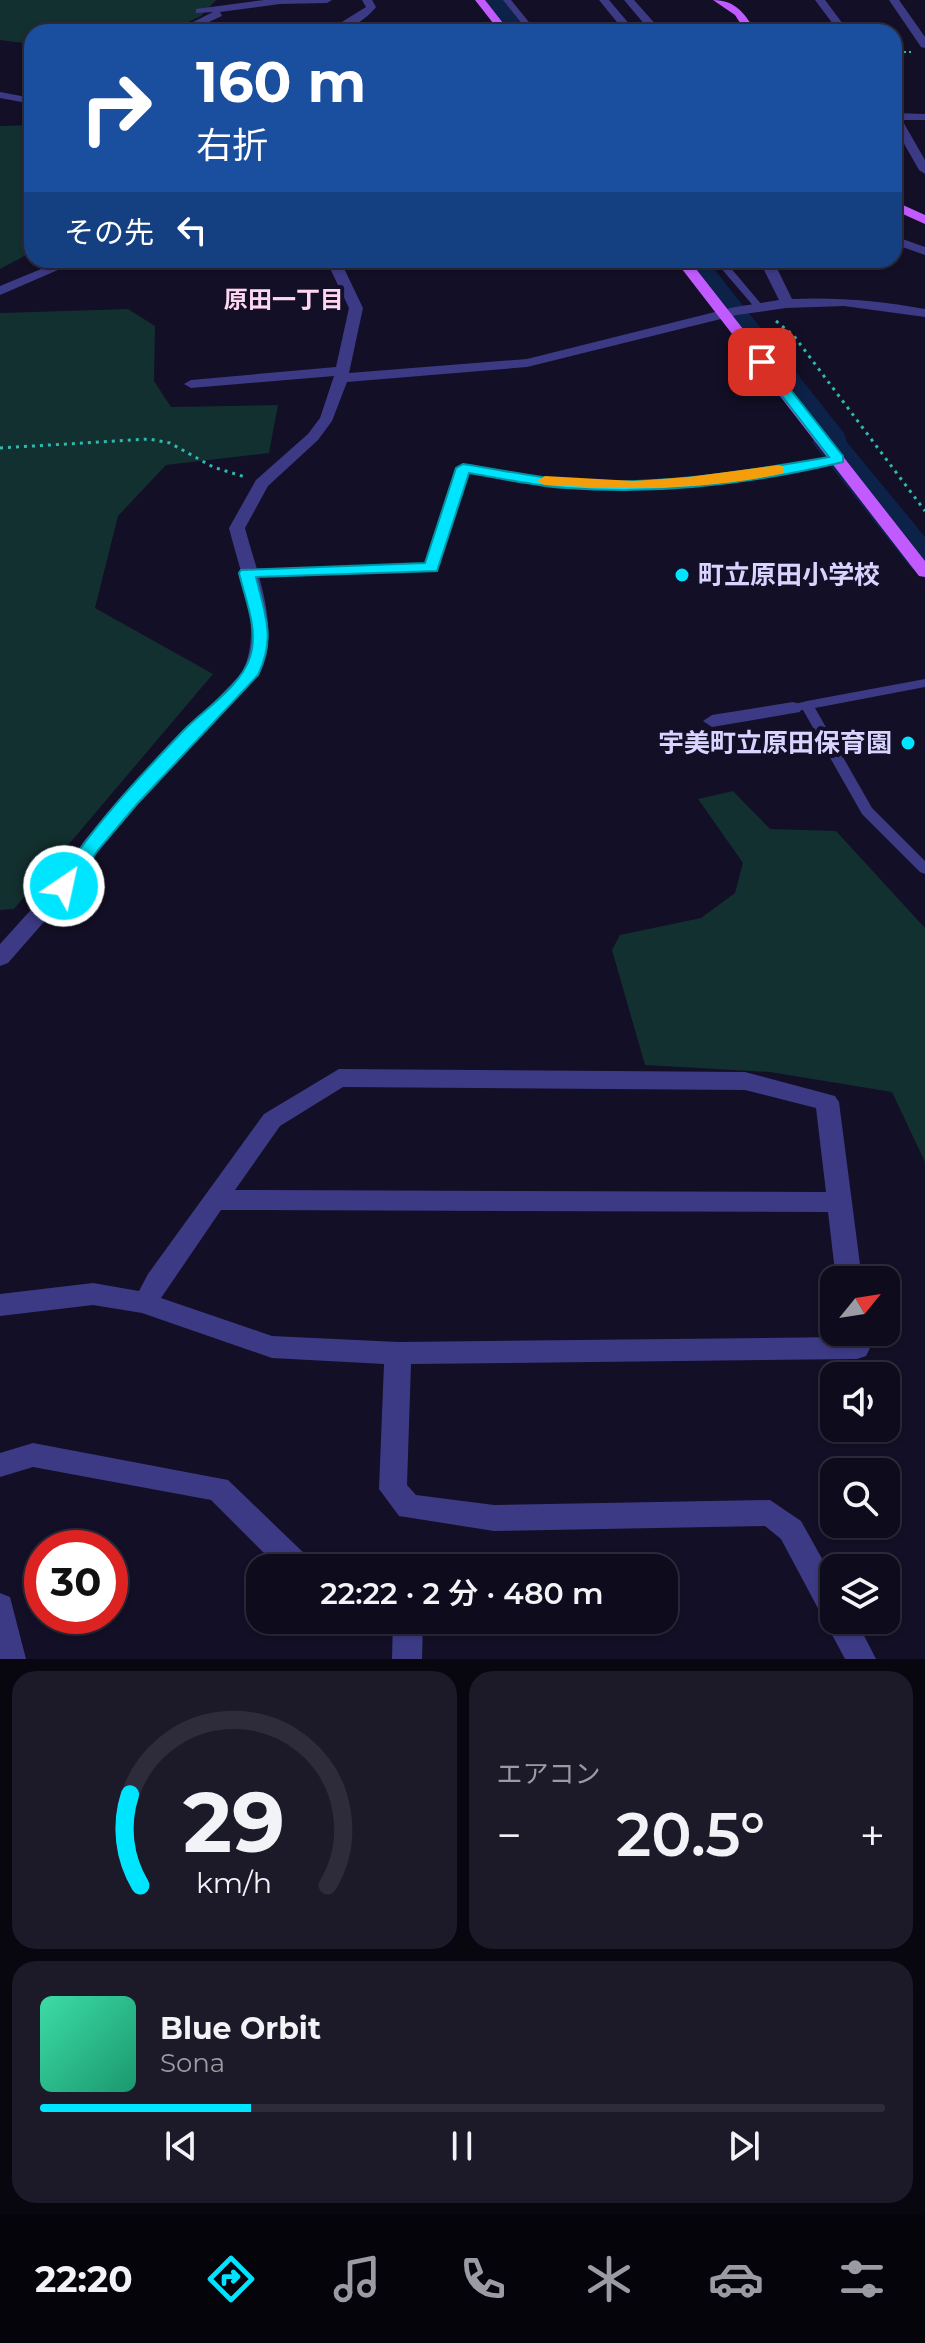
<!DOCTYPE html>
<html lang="ja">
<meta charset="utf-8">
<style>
:root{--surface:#0e0b1c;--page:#1c1929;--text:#f1f3f6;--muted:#9b9ba3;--line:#2e2b3b;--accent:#00e5ff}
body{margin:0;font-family:Montserrat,"Noto Sans JP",sans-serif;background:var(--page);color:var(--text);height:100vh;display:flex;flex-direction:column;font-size:30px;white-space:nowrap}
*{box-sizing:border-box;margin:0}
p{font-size:26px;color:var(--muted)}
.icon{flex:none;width:44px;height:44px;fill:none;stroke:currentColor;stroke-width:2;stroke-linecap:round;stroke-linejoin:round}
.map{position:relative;height:1659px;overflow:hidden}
.sheet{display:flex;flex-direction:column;gap:12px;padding:12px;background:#08060f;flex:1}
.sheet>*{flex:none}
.top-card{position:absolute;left:24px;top:24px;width:878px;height:244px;border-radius:24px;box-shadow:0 2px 6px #0004,0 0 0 2px var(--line);background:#1a4fa0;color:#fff;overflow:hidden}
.needle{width:52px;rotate:60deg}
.tools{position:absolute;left:820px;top:1266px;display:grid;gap:16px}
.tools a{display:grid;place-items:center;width:80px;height:80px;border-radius:16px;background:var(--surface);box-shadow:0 2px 6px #0004,0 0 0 2px var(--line);font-size:40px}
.speed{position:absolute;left:24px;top:1530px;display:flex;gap:16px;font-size:40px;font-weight:700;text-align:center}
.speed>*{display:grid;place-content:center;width:104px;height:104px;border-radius:50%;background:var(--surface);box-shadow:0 2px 6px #0004,0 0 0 2px var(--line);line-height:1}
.speed .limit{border:12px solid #d22;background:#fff;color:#111}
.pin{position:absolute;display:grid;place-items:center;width:68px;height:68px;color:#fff;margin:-34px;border-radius:16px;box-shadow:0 4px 12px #0006}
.me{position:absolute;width:88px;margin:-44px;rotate:34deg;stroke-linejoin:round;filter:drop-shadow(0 0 6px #0008)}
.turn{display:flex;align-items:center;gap:28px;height:168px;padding:0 40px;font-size:36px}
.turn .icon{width:104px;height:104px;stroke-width:2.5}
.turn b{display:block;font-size:56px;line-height:68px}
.then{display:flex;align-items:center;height:76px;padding:0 40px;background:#0003;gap:16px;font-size:30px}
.big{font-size:60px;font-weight:600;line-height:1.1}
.sheet .widget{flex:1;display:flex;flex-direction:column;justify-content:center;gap:12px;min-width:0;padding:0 28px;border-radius:24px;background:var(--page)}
.sheet .dial{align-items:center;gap:0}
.dial svg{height:208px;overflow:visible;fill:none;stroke:var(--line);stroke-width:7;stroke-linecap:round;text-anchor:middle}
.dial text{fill:var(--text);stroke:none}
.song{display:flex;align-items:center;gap:24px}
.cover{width:96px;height:96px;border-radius:12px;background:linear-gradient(135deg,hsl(160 70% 55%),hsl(160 70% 35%))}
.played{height:8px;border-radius:4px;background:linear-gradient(90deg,var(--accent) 25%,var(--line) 25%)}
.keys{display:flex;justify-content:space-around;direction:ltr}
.heat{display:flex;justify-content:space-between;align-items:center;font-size:44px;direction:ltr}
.sheet .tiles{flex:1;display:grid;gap:12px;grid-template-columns:1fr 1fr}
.widget:last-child{grid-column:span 2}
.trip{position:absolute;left:246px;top:1554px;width:432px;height:80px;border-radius:24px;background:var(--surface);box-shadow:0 2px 6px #0004,0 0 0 2px var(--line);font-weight:600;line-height:80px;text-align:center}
.tab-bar{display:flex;height:128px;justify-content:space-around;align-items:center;background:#06040b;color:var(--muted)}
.tab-bar .icon{width:56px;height:56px}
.tab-bar .active{color:var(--accent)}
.tab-bar b{font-size:36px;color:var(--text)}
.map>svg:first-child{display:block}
.green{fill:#12302f}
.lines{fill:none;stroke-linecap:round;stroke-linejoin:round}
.river{fill:#0c2248;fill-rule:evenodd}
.path-far1{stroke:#2fb8b0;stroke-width:2;stroke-dasharray:2 3;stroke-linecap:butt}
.path{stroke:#2fb8b0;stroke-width:3;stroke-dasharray:3 5;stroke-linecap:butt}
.service{fill:#3d3a85;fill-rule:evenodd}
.minor{fill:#3d3a85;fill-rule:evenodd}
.primary{fill:#c25bff;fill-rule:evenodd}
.route{fill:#00e5ff;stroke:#0095a6;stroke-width:2}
.slow{fill:#f59e0b}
.poi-dot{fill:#00e5ff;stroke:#130f26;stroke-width:3}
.labels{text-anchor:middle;stroke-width:8;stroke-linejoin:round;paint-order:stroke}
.far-neighbourhood-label{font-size:24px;font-weight:bold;fill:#ffd6f0;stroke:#130f26}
.poi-label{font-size:26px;font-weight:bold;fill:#d9d4ff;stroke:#130f26;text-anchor:start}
</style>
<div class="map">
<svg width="925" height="1659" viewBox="0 0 925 1659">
<rect width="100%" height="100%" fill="#130f26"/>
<!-- green -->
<path class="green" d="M0 0H216L201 16 167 32H32V44L0 40Z
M32 125V252L0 269V126Z
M128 309 155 326 154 381 171 407 278 405 269 453 166 465 118 516 95 608 213 674 14 909 0 910V313Z
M733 791 770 829 836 831 925 928V1162L892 1092 770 1072 645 1065 612 950 620 935 701 918 735 893 743 863 698 799Z"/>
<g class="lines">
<!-- river -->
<path class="river" d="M485 0H508L533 32H509Z
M677 260H707L844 433 847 442 925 537V572L912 569 817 449 812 442 814 439Z"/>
<!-- path-far1 -->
<path class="path-far1" d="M894 52H911"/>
<!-- path -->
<path class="path" d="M776 321 794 336 925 511
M0 448 149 439 170 443 213 467 245 477"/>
<!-- service -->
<path class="service" d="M503 0H511L537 32H501L500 30 524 26Z
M714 260H724L762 305V309H756Z
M838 456 842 457V461C753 481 657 493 565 487 532 485 500 477 467 472L435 571 247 577 241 573 247 569 426 565 458 468 463 465C497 470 531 478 565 480 657 487 748 472 838 456Z
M925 679V687L815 708 872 808 925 861V874L920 872 862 814 803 710H795L794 707 795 704 807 701Z"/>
<!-- minor -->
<path class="minor" d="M264 0H332L327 3 280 4 220 12 222 16 187 32H173L213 12 196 13V9Z
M362 0H372L376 7C367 18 352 30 337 29V25L366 7Z
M599 0H609L636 32H625Z
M624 0H634L658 27 747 23 752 26 747 29 651 32Z
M815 0H825L849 32H839Z
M889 0H899L925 37V48L921 47Z
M504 27 508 28V32H486Z
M0 92 32 98V104L0 98Z
M894 113 925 114V120H902L925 160V174L919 170 894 126Z
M894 236 925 247V255L894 244Z
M63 260H81L0 295V286Z
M326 260H340L363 308 349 373 527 359 735 307 779 300 759 260H773L792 299C837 297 881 301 925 309V317L844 306 786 308 737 315 527 367 347 382 332 421 318 440 268 486 245 528C257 575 282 629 259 675L137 804 98 851 71 891 8 963 0 966V944L57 881 84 841 123 796 242 673C264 628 240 573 229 528L256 480 308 434 320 418 334 376 191 388 184 384 191 380 336 367 349 308Z
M793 702 800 704 802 708 800 712 712 727 703 721 712 715Z
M339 1069 745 1072 835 1096 839 1102 862 1280H836L828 1212 221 1210 161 1298 272 1336 398 1342 843 1337 842 1332H868L870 1348 866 1356 857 1359 411 1364 407 1485 416 1495 494 1505 770 1500 801 1521 834 1580V1620H856L876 1659H845L781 1539 765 1526 494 1531 399 1516 379 1489 384 1364 272 1358 142 1313 93 1305 0 1316V1294L93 1283 139 1291 148 1274 264 1114ZM343 1087 745 1090 816 1108 826 1192 235 1190 280 1126Z
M33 1443 228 1480 309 1558 313 1568H279L211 1500 33 1467 0 1477V1453Z
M0 1593 10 1597 26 1659H0Z
M393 1620H423L422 1659H392Z"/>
<!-- primary -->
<path class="primary" d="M475 0H485L510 32H500Z
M713 0C736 0 745 14 756 32H746L735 15Z
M894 201 925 215V224L894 210Z
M675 260H689L925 561V577L919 576Z"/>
</g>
<!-- route -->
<path class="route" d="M758 360H767L843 456V462C755 483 657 495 567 488 534 486 501 478 469 473L437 571 256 577C265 615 276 638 258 675L137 804 98 850 71 891H57L55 886C90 829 138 778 184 730 205 709 241 686 250 657 259 630 245 599 239 573L241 570 425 563 456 468 463 464C497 469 532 477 567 480 654 486 743 472 829 457L758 365Z"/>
<!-- slow -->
<path class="slow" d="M779 465 784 467V473C705 491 625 489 545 485L537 481 545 476 634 481 689 477Z"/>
<!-- markers -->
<g class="poi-dot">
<circle cx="682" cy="575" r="8"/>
<circle cx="908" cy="743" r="8"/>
</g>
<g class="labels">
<!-- far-neighbourhood labels -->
<g class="far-neighbourhood-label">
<text x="284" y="308">原田一丁目</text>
</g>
<!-- poi labels -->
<g class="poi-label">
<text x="698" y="584">町立原田小学校</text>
<text x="892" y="752" text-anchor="end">宇美町立原田保育園</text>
</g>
</g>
</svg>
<div class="tools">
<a><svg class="needle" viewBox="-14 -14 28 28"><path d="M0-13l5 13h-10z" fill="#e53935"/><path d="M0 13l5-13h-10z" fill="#9b9ba3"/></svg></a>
<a><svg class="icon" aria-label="sound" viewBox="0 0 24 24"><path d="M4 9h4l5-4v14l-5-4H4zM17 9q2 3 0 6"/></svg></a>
<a><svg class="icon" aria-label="search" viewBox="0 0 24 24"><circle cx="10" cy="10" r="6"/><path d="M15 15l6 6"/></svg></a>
<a><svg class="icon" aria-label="layers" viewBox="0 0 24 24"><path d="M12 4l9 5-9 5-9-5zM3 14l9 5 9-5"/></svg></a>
</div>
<div class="speed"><div class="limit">30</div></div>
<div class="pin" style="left:762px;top:362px;background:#d93025"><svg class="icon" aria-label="arrive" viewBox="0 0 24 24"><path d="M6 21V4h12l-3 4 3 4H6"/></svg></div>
<svg class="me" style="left:64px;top:886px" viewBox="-20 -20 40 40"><circle r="17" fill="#00e5ff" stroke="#fff" stroke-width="3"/><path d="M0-11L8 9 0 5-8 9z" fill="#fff"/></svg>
<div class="trip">22:22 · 2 分 · 480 m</div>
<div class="top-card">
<div class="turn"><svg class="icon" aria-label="right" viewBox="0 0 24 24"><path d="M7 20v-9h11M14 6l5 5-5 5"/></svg><div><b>160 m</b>右折</div></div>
<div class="then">その先<svg class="icon" aria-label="left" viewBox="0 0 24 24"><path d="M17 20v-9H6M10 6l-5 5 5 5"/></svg></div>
</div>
</div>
<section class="sheet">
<div class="tiles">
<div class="widget dial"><svg viewBox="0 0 100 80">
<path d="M14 69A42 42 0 1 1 86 69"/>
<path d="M14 69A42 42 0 0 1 10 34" stroke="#00e5ff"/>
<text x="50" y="56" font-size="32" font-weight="700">29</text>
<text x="50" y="72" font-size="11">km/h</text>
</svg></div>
<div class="widget"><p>エアコン</p>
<div class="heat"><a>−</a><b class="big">20.5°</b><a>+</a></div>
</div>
<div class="widget">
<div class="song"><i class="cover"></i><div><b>Blue Orbit</b><p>Sona</p></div></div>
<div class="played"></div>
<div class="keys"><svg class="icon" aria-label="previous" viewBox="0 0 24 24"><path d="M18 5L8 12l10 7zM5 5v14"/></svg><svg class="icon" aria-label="pause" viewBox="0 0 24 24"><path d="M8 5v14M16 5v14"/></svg><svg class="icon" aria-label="next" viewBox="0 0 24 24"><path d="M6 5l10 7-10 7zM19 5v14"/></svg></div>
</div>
</div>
</section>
<nav class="tab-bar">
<b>22:20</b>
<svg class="icon active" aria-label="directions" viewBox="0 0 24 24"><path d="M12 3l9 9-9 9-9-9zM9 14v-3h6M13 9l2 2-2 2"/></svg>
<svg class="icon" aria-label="music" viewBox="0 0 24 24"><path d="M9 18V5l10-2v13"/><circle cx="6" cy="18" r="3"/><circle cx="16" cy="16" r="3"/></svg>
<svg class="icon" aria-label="phone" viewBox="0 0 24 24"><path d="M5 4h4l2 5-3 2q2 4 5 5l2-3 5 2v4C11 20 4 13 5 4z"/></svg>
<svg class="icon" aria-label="climate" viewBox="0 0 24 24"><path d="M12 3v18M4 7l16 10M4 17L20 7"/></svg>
<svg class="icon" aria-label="car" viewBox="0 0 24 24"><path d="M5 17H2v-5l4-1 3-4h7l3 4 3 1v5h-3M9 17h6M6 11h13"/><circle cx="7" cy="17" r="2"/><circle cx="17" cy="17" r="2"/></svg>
<svg class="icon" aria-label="filters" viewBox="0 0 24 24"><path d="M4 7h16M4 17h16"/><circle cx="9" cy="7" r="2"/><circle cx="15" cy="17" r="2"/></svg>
</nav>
